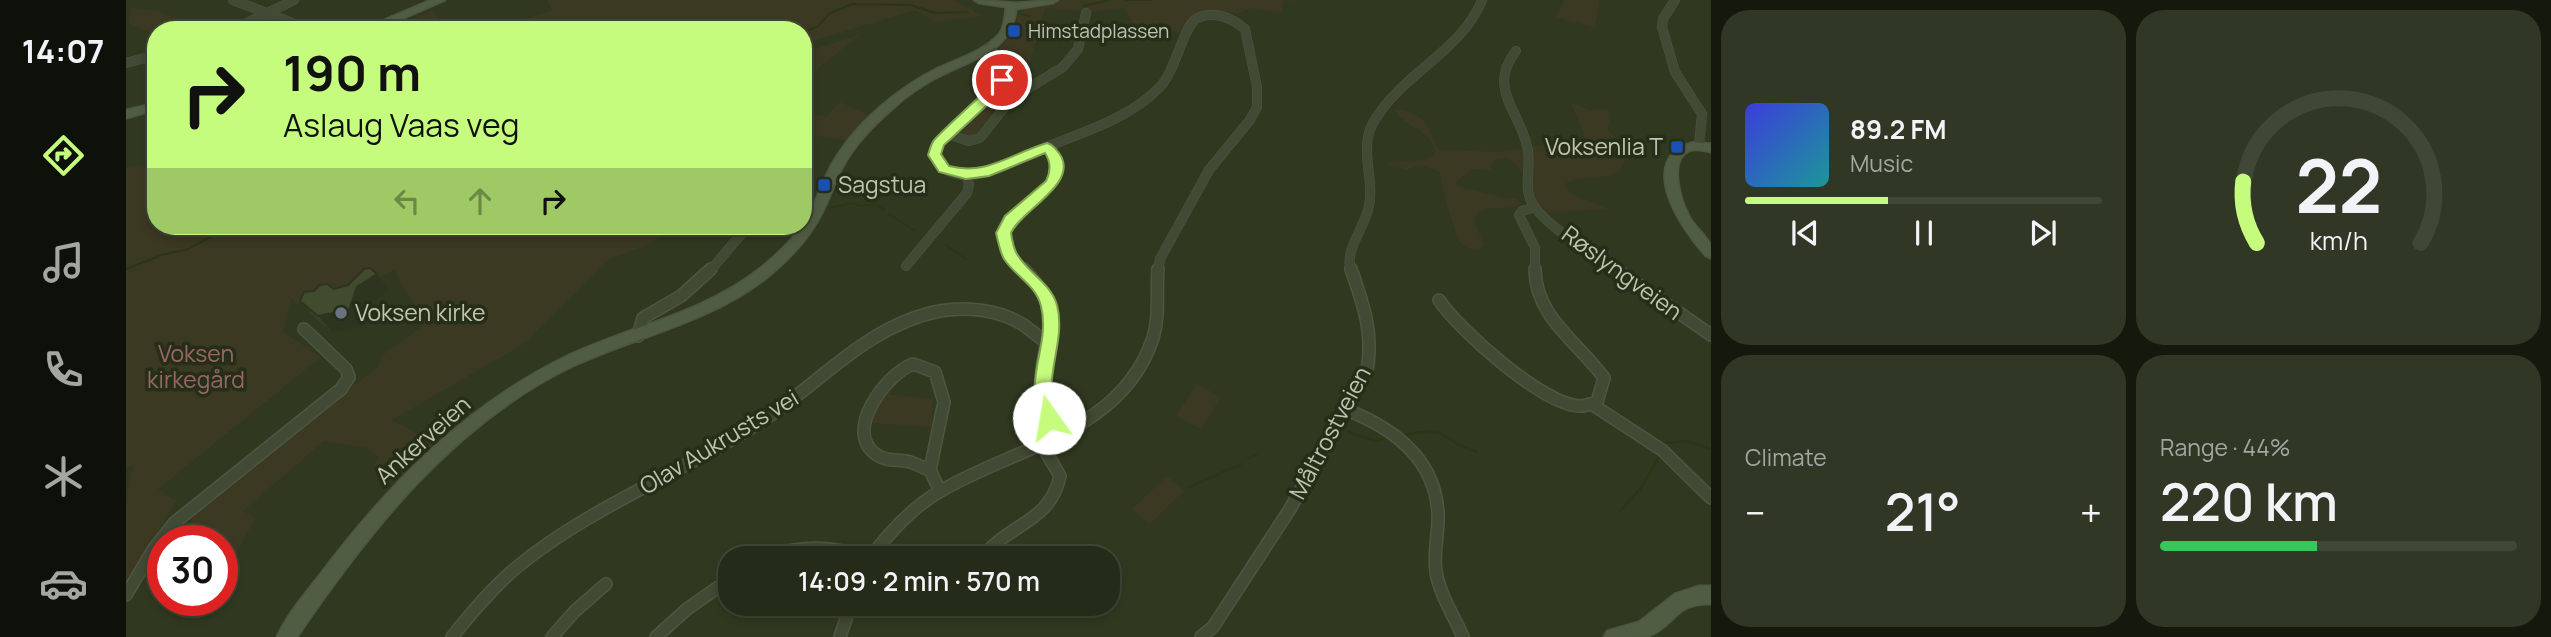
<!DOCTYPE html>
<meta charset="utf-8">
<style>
:root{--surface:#242b18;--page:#303725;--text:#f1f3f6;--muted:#a3a7a2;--line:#414737;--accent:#c6fc7e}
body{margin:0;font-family:Manrope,sans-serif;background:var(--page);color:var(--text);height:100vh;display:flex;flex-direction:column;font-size:26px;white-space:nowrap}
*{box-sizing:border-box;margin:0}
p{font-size:23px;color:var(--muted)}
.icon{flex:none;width:38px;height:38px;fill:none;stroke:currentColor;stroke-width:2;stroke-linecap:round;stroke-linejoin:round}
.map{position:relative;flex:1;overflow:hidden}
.side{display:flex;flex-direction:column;gap:10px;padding:10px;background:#14180d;width:840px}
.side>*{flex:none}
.top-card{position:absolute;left:21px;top:21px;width:665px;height:214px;border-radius:28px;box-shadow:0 4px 10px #0003,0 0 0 2px var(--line);background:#c6fc7e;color:#111;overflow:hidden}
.speed{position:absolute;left:21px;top:525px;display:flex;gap:14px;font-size:35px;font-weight:700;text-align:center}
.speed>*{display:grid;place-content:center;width:91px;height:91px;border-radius:50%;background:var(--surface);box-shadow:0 4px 10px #0003,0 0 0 2px var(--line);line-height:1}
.speed .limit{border:10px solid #d22;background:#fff;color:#111}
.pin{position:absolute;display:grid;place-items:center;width:60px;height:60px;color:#fff;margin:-30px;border:4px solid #fff;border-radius:50%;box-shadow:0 2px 7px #0007}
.me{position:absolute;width:77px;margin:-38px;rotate:347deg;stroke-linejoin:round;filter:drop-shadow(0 0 5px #0008)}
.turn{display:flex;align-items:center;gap:24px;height:147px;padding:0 21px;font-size:32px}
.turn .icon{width:91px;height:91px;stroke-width:2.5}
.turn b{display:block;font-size:49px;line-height:60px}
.lanes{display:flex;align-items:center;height:66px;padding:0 21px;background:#0003;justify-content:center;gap:35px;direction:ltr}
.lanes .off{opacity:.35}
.big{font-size:52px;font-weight:600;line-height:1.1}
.side .tile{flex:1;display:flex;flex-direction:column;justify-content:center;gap:10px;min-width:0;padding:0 24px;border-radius:28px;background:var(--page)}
.side .dial{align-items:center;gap:0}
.dial svg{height:182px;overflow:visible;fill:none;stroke:var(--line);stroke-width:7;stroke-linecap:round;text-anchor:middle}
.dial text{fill:var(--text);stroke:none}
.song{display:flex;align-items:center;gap:21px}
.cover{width:84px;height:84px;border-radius:10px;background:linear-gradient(135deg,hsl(240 70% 55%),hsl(180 70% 35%))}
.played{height:7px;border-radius:4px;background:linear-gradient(90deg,var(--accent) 40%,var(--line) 40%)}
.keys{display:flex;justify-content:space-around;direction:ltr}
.heat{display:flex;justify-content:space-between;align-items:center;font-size:38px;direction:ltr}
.charge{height:10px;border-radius:5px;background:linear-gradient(90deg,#34c759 44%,var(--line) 0)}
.side .tiles{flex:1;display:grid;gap:10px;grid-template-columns:repeat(2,1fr)}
.trip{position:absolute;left:592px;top:546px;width:402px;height:70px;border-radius:28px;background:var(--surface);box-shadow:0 4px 10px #0003,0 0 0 2px var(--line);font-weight:600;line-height:70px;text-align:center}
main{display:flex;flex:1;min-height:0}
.tab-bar{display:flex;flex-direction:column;width:126px;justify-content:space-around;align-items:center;background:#0e110a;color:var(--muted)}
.tab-bar .icon{width:49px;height:49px}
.tab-bar .selected{color:var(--accent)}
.tab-bar b{font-size:32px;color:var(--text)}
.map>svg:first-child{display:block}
.green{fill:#3b3922}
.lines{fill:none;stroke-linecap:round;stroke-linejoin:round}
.stream-far1{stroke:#293714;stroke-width:2}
.stream{stroke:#293714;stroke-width:2.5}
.street-far1-casing{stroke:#4d5640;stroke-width:10}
.street-casing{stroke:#4d5640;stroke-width:14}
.secondary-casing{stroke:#4d5640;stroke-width:3}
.street-far1{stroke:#414a34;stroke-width:9}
.street{stroke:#414a34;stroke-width:11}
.secondary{fill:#515d42;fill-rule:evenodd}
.wall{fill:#374127}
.shaded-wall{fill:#2d3520}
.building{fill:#404c2d;stroke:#2d3520;stroke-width:2}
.route{fill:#c6fc7e;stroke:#81a452;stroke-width:2}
.transit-dot{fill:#1a4fb4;stroke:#262e19;stroke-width:2.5}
.worship-dot{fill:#6b7280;stroke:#262e19;stroke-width:2.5}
.labels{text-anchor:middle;stroke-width:7;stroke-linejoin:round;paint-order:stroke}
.far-poi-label{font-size:19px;fill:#bcc6ae;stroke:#262e19;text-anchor:start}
.poi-label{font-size:23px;fill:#bcc6ae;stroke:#262e19;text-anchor:start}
.street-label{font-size:23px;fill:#bcc6ae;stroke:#262e19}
.park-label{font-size:23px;fill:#986765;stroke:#262e19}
</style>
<main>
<nav class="tab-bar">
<b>14:07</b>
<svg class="icon selected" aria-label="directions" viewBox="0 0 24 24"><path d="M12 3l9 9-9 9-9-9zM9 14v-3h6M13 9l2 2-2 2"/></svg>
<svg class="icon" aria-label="music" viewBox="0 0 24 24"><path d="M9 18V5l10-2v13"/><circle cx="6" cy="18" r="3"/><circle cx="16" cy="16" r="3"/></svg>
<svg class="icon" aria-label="phone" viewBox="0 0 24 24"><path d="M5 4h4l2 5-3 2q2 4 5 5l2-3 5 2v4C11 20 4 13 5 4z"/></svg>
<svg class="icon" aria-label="climate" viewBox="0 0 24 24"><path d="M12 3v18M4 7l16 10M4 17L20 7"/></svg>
<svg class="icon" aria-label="car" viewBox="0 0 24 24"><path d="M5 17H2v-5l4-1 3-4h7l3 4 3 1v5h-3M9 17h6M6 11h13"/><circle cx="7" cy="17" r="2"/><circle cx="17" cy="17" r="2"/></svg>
</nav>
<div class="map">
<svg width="1585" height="637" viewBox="0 0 1585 637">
<rect width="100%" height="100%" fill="#303920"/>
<!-- green -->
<path class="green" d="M421 0H827L857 16 810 22 789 10 677 44V30H368L426 10Z
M934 0H1182L1157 1 1155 13 1127 8 1104 16 1076 13 1054 32 1007 23 998 8 965 12 919 8 898 85 878 99 851 134 840 137 829 132 877 84 881 64 873 48 889 32 892 14 900 7Z
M1438 0H1474L1469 28 1430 17Z
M5 7 31 11 69 24 58 30H30V35L2 23Z
M306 11 325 30H258Z
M735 34 677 80V53Z
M714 102 743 115 720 141 677 133V110L700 117Z
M1445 103 1464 110 1481 109 1485 117 1481 128 1499 147C1504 191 1459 169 1438 185L1445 194 1482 209 1422 213C1416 207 1410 203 1406 195 1399 179 1393 153 1368 160L1364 170 1346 169 1331 181 1330 186 1384 199 1389 198 1396 203C1381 215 1358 198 1348 221L1358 245 1354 249 1341 248 1333 241 1321 205 1314 173C1305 167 1291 163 1282 170L1261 164C1275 156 1298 170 1309 151 1302 126 1276 127 1269 109 1303 114 1299 125 1313 150L1372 152 1460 139Z
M30 162V226H549L524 244 484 259 399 343 266 420 309 443 274 477 249 466 252 456 241 448 198 441 117 511 130 518 104 563 96 562V541H49L76 506 253 366 255 356 299 324 268 270 212 295 171 304 165 298 157 332 195 357 32 489 50 501 0 586V499L7 466 0 467V168Z
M1071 384 1095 397 1075 429 1050 416Z
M758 394 807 399 806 427 746 423 750 405Z
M1041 476 1058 491 1023 525 1006 509Z"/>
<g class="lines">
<!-- stream-far1 -->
<path class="stream-far1" d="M1000 0H1026
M957 6 984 0
M895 14 903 16
M677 33 692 26 704 13 726 4 785 5 809 13 842 12
M698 209 726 203 735 206 750 204 758 210
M763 214 788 230
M820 245 841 260
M0 269 36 255 62 249 100 228"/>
<!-- stream -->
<path class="stream" d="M927 386 932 411
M1222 432 1250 441 1260 438
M1280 435C1326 424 1315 443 1351 452
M1538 447V443L1560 441 1585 449
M1123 458 1130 455
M1064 487 1115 464
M1494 511 1515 488 1534 455"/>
<!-- street-far1 casing -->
<g class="street-far1-casing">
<path id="street-far1" d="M107 0 184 30
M1549 0 1537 19 1536 27 1549 72 1576 114 1573 145
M107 30 168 0
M863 47 876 63 875 84 812 143 809 153 812 163C821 173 833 176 846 175 869 173 890 160 911 151 953 133 1000 121 1033 88 1050 71 1057 27 1070 19 1086 9 1106 18 1119 29L1131 87V107L1124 120 1083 170 1034 259 1032 271
M1390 51C1361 88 1393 110 1401 146 1407 168 1394 189 1410 209 1431 234 1466 252 1492 271
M0 63 30 55
M821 134 843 141 854 138 885 99 937 67 952 49 960 13
M1409 207 1396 211 1393 215 1409 248V271
M780 266 841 193 843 184 840 175
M584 271 622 226
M899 271 884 254 877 233C889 211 938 185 930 161 928 156 924 151 921 147
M1225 271C1218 252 1237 229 1242 210 1250 183 1233 150 1246 125 1272 75 1336 52 1356 0"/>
</g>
<!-- street casing -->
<g class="street-casing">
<path id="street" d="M898 269C947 320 911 335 916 391 918 407 926 422 934 436
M1490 269 1585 335
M1313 300C1332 329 1419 407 1455 406 1460 406 1466 403 1471 402L1478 378C1453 343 1409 317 1409 269
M512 336 517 318 555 296 585 269
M787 364 809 372 818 402 804 470C797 468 791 464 784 462 773 459 761 462 751 455 716 432 760 374 787 364Z
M1467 405 1536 450 1585 498
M1221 410C1267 428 1309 459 1312 513 1313 533 1307 552 1310 572 1314 595 1328 616 1337 637
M804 470 814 491
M857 557C883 523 924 523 934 476L916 445
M638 558C675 544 707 546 744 558
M744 558C763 533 785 508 813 492 888 447 996 433 1027 338 1034 315 1030 293 1032 269
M0 595 27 550 48 523 215 389 223 377 220 369 178 329
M326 637C346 612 366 588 391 567 464 507 556 473 636 421 694 383 743 324 814 311 841 306 873 310 896 324 905 330 913 338 922 343
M426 637 448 612 480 584
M530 637 561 609 604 579
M714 637 725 604
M1075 637 1087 627 1164 509 1241 370C1248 334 1237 303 1225 269"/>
</g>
<!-- secondary casing -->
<g class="secondary-casing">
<path id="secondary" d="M305 0H319L250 30H235Z
M848 0 890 3 932 0 927 3 890 9C887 51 847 59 816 75 797 84 779 97 764 111 748 125 733 140 722 158 711 174 706 193 697 211 684 238 663 260 639 279 582 323 512 336 447 366 328 423 244 530 171 637H151C161 614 181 592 196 572 261 486 337 408 435 359 502 326 576 315 636 267 655 251 673 234 684 212 692 197 697 180 706 164 721 138 742 116 765 98 779 87 794 77 810 69 831 59 858 52 874 33 879 25 879 16 880 7L853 3Z
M30 103V110L0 118V110Z
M1569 142 1585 144V152C1578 151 1570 148 1563 151 1542 161 1555 201 1563 216 1568 227 1583 237 1585 247 1585 250 1585 254 1585 258L1580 256C1555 229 1507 157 1569 142Z
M1573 586H1585V604C1548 603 1550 625 1523 636 1510 637 1491 637 1478 637L1481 631 1513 622 1549 594Z"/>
</g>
<!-- street-far1 -->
<use href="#street-far1" class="street-far1"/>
<!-- street -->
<use href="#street" class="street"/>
<!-- secondary -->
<use href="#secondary" class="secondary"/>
</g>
<!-- wall -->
<path class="wall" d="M222 285 263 291 243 304 235 326 206 332 188 317 174 301Z"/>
<!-- shaded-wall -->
<path class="shaded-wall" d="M251 274 263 291 243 304 235 326 206 332 192 316 231 287Z"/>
<!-- building -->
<path class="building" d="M244 268 251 274 231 287 223 310 192 316 174 301 178 292 188 291 194 285 201 284 208 289 222 285 238 269Z"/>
<!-- route -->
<path class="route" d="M876 77 883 80 870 97 818 145 815 154 823 166C861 176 886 153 921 143 927 145 929 148 933 153 955 183 895 210 885 233 886 240 888 249 891 254 902 273 924 282 931 305 941 344 914 378 932 418L929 423 923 425 917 423C895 378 925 348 915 306 910 285 889 276 878 259 874 252 872 241 870 233L879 216 920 181C925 171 925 162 919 153L863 176 840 179 813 172 802 155C804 149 805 143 809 139 816 131 872 79 876 77Z"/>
<!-- markers -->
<g class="transit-dot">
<rect x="881" y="24" width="14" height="14" rx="3.5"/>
<rect x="1544" y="140" width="14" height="14" rx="3.5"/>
<rect x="691" y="178" width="14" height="14" rx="3.5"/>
</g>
<circle class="worship-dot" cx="215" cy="313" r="7"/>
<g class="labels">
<!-- far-poi labels -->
<g class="far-poi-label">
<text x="902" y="38">Himstadplassen</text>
</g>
<!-- poi labels -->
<g class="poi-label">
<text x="1537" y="155" text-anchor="end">Voksenlia T</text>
<text x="712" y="193">Sagstua</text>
<text x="229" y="321">Voksen kirke</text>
</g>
<!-- street labels -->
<g class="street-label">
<text transform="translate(1496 273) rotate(36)" y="8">Røslyngveien</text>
<text transform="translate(1204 433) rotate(-62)" y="8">Måltrostveien</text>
<text transform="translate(297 440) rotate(-42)" y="8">Ankerveien</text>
<text transform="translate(593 442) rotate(-31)" y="8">Olav Aukrusts vei</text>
</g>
<!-- park labels -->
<g class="park-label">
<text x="70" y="362">Voksen<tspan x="70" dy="26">kirkegård</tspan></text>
</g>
</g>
</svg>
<div class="speed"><div class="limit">30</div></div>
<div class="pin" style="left:876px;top:80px;background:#d93025"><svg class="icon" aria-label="arrive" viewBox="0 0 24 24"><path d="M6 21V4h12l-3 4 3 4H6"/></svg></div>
<svg class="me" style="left:923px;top:418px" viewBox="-20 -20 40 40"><circle r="19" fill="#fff"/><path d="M0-13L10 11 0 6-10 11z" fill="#c6fc7e"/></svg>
<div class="trip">14:09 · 2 min · 570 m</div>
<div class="top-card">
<div class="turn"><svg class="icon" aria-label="right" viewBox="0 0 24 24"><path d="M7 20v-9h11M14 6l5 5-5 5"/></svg><div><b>190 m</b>Aslaug Vaas veg</div></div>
<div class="lanes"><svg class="icon off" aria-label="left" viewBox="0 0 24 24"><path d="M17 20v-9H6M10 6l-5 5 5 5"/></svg><svg class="icon off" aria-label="ahead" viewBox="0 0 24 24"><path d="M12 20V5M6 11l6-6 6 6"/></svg><svg class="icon" aria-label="right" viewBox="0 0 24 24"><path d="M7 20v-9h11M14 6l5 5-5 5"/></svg></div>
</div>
</div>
<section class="side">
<div class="tiles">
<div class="tile">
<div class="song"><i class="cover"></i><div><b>89.2 FM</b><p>Music</p></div></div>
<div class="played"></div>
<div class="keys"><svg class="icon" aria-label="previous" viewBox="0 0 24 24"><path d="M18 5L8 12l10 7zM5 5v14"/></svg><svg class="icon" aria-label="pause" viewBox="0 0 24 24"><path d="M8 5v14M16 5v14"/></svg><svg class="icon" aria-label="next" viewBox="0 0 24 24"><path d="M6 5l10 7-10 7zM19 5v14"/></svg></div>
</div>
<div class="tile dial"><svg viewBox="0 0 100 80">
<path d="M14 69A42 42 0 1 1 86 69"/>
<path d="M14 69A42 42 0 0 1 8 42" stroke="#c6fc7e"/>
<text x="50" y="56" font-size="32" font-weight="700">22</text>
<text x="50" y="72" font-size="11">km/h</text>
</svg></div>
<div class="tile"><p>Climate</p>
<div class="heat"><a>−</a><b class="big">21°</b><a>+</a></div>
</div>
<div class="tile"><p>Range · 44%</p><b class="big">220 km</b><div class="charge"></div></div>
</div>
</section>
</main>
